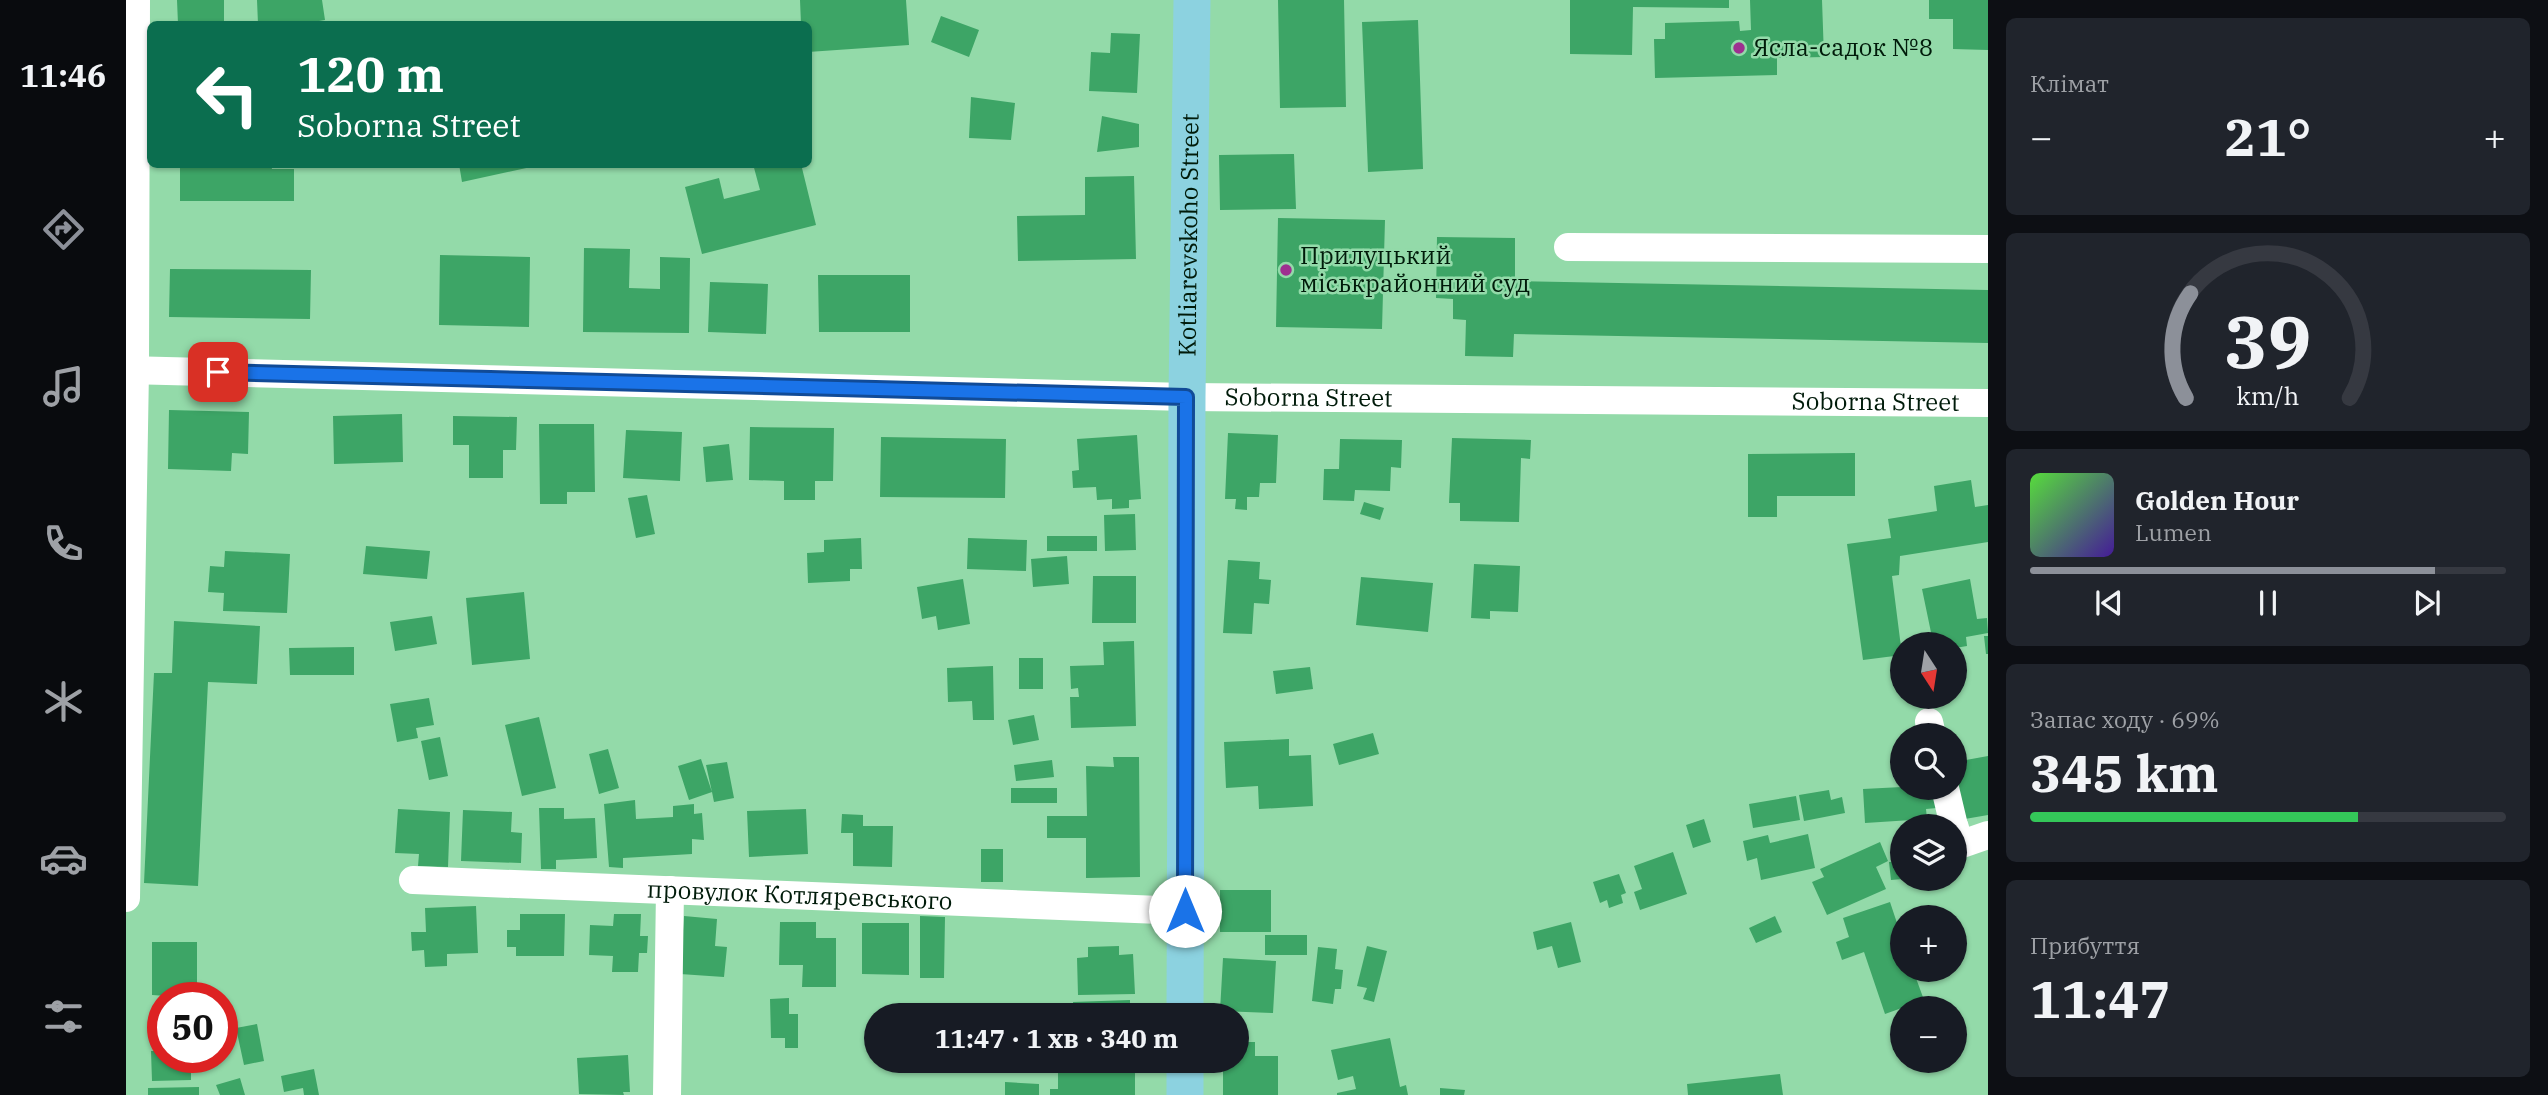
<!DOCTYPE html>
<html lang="uk">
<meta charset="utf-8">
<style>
:root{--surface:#171b24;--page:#20242c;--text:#f1f3f6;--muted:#9ea1a6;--line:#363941;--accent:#8c9099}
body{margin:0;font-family:"IBM Plex Serif",serif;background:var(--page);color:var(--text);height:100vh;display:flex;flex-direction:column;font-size:26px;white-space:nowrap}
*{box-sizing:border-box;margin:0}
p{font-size:23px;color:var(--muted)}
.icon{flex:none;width:38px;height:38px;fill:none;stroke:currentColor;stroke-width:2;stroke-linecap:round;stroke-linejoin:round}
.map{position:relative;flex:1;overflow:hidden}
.drawer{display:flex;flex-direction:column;gap:18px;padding:18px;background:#0d0f14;width:560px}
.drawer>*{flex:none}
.top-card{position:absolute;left:21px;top:21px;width:665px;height:147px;border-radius:10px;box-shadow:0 2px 5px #0004;background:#0b6e4f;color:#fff;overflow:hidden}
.needle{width:46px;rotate:168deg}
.buttons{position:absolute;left:1764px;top:632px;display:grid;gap:14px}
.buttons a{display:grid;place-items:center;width:77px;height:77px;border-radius:50%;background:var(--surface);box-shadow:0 2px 5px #0004;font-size:35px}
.speed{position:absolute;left:21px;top:982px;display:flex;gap:14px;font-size:35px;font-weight:700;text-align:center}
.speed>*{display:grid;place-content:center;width:91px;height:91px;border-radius:50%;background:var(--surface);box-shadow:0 2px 5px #0004;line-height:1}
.speed .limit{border:10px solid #d22;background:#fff;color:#111}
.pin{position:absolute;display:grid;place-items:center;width:60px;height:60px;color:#fff;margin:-30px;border-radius:14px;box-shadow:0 4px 10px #0006}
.me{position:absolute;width:77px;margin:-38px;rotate:0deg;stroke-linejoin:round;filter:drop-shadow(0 0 5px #0008)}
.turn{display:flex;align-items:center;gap:24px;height:147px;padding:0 35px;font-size:32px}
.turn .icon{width:91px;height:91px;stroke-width:2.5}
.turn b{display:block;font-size:49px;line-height:60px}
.big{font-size:52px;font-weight:700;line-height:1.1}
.drawer .card{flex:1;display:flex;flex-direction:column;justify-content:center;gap:10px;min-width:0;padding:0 24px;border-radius:10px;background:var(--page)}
.drawer .dial{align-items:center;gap:0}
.dial svg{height:182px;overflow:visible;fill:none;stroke:var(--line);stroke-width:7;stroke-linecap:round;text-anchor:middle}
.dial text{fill:var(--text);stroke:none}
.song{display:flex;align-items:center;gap:21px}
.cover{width:84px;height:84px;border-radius:10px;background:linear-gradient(135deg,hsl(110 70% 55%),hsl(260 70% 35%))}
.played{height:7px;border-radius:4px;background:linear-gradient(90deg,var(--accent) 85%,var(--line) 85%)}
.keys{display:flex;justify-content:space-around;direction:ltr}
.heat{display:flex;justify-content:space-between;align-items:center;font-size:38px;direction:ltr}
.charge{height:10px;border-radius:5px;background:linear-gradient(90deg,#34c759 69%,var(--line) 0)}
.trip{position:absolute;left:738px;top:1003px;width:385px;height:70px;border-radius:35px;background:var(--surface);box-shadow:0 2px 5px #0004;font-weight:700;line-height:70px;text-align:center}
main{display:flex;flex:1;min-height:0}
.dock{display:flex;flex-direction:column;width:126px;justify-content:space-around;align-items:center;background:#090b0e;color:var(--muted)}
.dock .icon{width:49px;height:49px}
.dock .current{color:var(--accent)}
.dock b{font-size:32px;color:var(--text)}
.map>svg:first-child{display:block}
.building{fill:#3da566}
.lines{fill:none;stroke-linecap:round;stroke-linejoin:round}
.minor{stroke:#fff;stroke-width:28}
.major{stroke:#8cd2e0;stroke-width:37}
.route-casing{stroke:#114b97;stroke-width:18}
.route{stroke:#1a73e8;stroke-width:12}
.poi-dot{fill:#9e3090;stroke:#93daa9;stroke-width:2.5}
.labels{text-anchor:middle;stroke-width:5;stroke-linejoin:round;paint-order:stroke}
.poi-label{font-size:24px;fill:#001b0a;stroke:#93daa9;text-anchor:start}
.street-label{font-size:24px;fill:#001b0a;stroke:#93daa9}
</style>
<main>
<nav class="dock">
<b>11:46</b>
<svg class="icon current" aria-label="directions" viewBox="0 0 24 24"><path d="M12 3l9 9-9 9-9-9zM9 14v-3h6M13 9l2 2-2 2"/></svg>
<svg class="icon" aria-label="music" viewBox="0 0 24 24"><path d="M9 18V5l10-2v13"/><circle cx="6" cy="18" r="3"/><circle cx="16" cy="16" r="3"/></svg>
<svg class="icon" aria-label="phone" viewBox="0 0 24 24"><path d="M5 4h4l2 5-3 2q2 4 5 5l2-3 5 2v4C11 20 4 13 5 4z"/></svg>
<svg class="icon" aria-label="climate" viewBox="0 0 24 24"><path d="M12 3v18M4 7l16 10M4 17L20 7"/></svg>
<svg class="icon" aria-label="car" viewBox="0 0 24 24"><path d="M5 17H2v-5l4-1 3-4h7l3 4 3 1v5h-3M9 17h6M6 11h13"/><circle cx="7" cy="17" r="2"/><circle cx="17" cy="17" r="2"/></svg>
<svg class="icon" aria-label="filters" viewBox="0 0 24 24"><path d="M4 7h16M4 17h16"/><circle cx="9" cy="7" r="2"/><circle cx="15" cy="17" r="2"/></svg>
</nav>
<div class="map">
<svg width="1862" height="1095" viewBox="0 0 1862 1095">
<rect width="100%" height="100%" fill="#93daa9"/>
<!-- building -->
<path class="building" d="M51 0H98V24H52Z
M131 0H196L199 20 175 24H132Z
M674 0H780L783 45 682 52V24H675Z
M1152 0H1218L1220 107 1154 108Z
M1444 0H1603V8L1507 7 1506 55 1444 54Z
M1624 0H1696L1698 57 1651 58V75L1529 78 1528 39H1539V23L1613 21 1614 31 1625 30Z
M1803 0H1862V50L1827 49V19H1803Z
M815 16 853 30 843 57 805 42Z
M1292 20 1297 169 1242 172 1236 22Z
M985 33 1014 34 1011 93 963 91 965 52 984 53Z
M845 97 889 103 885 140 843 138Z
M976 116 1013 124V147L971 152Z
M1168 154 1170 209 1094 210 1093 155Z
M54 164H145L146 169H168V201H54Z
M333 164H405V167L336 182Z
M627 164H675L690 225 576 254 559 187 593 178 598 199 634 190Z
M1008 176 1010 259 892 261 891 216 959 215V177Z
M1152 218 1259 220 1256 329 1150 327Z
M1311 237 1389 238V281L1862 290V343L1388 334 1387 357 1339 356 1340 320 1327 319V299L1310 298Z
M458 248 504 249 503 288 534 289V257L564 258 563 333 457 332Z
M314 255 404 257 403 327 313 325Z
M44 269 185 270 184 319 43 317Z
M692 275H784V332H693Z
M584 282 642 284 640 334 582 332Z
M43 410 123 412 122 454 106 453 105 471 42 469Z
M276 414 277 462 208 464 207 416Z
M327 416 391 417 390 450H377V478H343V445H327Z
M413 424H468L469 492H441V504H414Z
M624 427 708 428 707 481H689V500H658V481L623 480Z
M500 430 556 432 554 481 497 478Z
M1102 433 1152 435 1150 483H1134L1133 497H1121V510L1109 509 1110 499H1099Z
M1011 435 1015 499 1003 500V508L986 509V499L971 500 970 487 947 488 946 471 953 470 951 439Z
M755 437 880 439 879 498 754 497Z
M1326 438 1405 440 1404 459 1395 458 1393 522 1334 521V503H1323Z
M1214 439 1276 440 1275 468 1265 467 1264 491 1229 490 1228 501 1197 500 1198 469H1213Z
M603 444 607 480 580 482 577 447Z
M1729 453V496H1651V517H1622V454Z
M1845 480 1849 507 1862 505V542L1774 556 1773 575 1766 576 1776 655 1737 660 1721 544 1765 538 1762 519 1811 511 1808 486Z
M521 495 529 534 510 538 502 498Z
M1238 502 1258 508 1254 520 1234 514Z
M1009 514 1010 550 979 551 978 515Z
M921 536H971V551H921Z
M735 538 736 569H724V581L682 583 681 553 698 552V540Z
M842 538 901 540 900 571 841 569Z
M240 546 304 551 301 579 237 574Z
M99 551 164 554 161 613 97 611 98 593 82 592 84 566 98 567Z
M941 556 943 584 907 587 905 559Z
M1102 560 1134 562 1133 579 1145 580 1143 604 1128 603 1126 634 1097 633Z
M1348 564 1394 566 1392 612 1364 611V619L1345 618Z
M967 576H1010V623H966Z
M1235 577 1307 583 1302 632 1230 625Z
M837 579 844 624 812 630 810 616 796 619 791 587Z
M1844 579 1851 619 1861 618 1862 633 1840 637 1841 646 1829 648V644H1823L1822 639 1807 642 1796 589Z
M398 592 404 659 346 665 340 598Z
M306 616 311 644 269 651 264 622Z
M48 621 134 626 131 684 82 682 72 886 18 883 28 673H46Z
M1858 636H1862V654H1860Z
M1008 641 1010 726 945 728 944 697H953L952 688 945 689 944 666 978 665 977 642Z
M228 647V675H164L163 648Z
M893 658H917V689H893Z
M867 666 868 720H847L846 701 822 702 821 668Z
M1184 667 1187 689 1150 694 1147 671Z
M303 698 308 725 290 728 292 738 271 742 264 704Z
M908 715 913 740 887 745 882 720Z
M413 717 430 788 396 796 379 725Z
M1247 733 1253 754 1213 765 1207 744Z
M314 737 322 776 303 780 295 741Z
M1163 739V756L1185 755 1187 806 1133 809 1132 786 1100 788 1098 742Z
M482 749 493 788 473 794 463 754Z
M1862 756V815L1833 820 1829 788V762Z
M987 757H1013L1014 877 960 878V838H921V816H961L960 766 988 767Z
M575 759 586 792 580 765 601 762 608 798 588 802 586 792 563 800 552 766Z
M926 760 928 777 890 781 888 765Z
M1776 787 1802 788V795L1810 794 1811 808 1800 809 1801 819 1739 823 1737 789Z
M885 788H931V803H885Z
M1703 790 1705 800 1716 797 1719 813 1678 821 1673 795Z
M1670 796 1674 820 1627 828 1623 804Z
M509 800 510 819 547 817V806L568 804V814L576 813 578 840 566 839V854L497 858V868L483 867 478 804Z
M413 808H438V819L469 818 471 858 430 860V869H415Z
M272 809 324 812 322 867 292 866 293 854 269 853Z
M680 809 682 854 623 857 621 811Z
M337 810 386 812 385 832 396 833 395 863 335 861Z
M716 814 737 815V826H767L766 867 727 866V833H715Z
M1578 819 1585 842 1567 848 1560 825Z
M1682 834 1689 868 1635 880 1631 858 1621 861 1617 841 1642 835 1644 843Z
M1754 842 1762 861 1750 867 1760 889 1701 915 1686 882 1698 877 1694 869Z
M855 849H877V882H855Z
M1547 852 1561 894 1514 910 1508 892 1516 889 1508 866Z
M1776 861V879L1765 880 1763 862Z
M1493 874 1500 893 1495 895 1497 903 1483 908 1481 900 1474 903 1467 882Z
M1094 890H1145V932H1094Z
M1764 902 1776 938V970H1787L1798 1000 1759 1014 1738 952 1716 960 1710 942 1723 937 1717 918Z
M350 906 352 953 321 954V966L299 967 298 950 286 951 285 932H300L299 908Z
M394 914H439L438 956H390V947H381V930H394Z
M488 914H515L514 936H522L521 953H513L512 972H486L487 956 463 955 464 925 487 926Z
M558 916 591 919 589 946 601 947 598 977 554 974Z
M794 916 819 917 818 978H794Z
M1649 916 1656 932 1630 943 1623 928Z
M654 922H690V938H710V987H676L677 965H653Z
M1445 922 1455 962 1432 968 1426 946 1411 950 1407 932Z
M736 923H783V975L736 974Z
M1139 935H1181V955H1139Z
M26 942H71V998L26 995Z
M993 946V955L1007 954 1009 994 952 995 951 958 962 957V947Z
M1241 946 1261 951 1248 1002 1237 999 1241 988 1231 986Z
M1192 947 1211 949 1209 969 1217 970 1215 989H1209L1207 1004 1186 1001Z
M1097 958 1150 961 1147 1013 1094 1011Z
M663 998V1014H672V1048H659V1038H645L644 999Z
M1004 1000V1015H948L947 1002Z
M875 1008 876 1015H837V1012Z
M131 1024 138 1061 118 1065 110 1028Z
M1264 1038 1274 1087 1280 1085 1282 1095H1211V1093L1230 1089 1227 1076 1212 1080 1205 1050Z
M1111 1042H1129V1056H1152V1095H1097V1060H1111Z
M25 1051H37V1057H65V1080L26 1081Z
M502 1055 504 1092H497L498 1095 453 1094 451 1058Z
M842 1060H880L881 1067 843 1071Z
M932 1060H1009V1095H924V1089H932Z
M188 1069 193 1095H178L177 1088 158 1092 155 1076Z
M1654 1074 1657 1095H1562L1561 1084Z
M114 1078 119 1095H94L90 1085Z
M879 1082 913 1084V1095H879Z
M73 1087V1095H22V1088Z
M1314 1088 1339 1090 1338 1095H1314Z"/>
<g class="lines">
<!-- minor -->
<g class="minor">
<path d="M1442 247 1862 249"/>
<path id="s1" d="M0 370 1061 397 1862 403"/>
<path d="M1803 722 1806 735"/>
<path d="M1819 788 1828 826"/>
<path d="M1829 828 1833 845 1862 835"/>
<path id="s2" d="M287 880 1059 911"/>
<path d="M0 898 9 370 10 0"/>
<path d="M541 1095 544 890"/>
</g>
<!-- major -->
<g class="major">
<path id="s3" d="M1059 1015 1061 397 1066 0"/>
<path d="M1059 1095V1060"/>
</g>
</g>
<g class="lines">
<!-- route casing -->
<g class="route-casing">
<path id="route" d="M92 372 1060 397 1059 911"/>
</g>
<!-- route -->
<use href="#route" class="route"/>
</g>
<!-- markers -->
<g class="poi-dot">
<circle cx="1613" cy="48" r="7"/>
<circle cx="1160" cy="270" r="7"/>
</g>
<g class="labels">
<!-- poi labels -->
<g class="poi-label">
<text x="1627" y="56">Ясла-садок №8</text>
<text x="1174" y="264">Прилуцький<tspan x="1174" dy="28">міськрайонний суд</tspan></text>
</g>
<!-- street labels -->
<g class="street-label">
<text dy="8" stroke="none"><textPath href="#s3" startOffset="780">Kotliarevskoho Street</textPath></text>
<text dy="8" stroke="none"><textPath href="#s1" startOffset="1183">Soborna Street</textPath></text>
<text dy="8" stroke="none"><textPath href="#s1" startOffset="1750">Soborna Street</textPath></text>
<text dy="8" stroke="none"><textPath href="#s2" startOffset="387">провулок Котляревського</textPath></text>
</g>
</g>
</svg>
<div class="buttons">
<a><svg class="needle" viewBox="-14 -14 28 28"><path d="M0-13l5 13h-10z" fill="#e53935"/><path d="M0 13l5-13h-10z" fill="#9ea1a6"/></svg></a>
<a><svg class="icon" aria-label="search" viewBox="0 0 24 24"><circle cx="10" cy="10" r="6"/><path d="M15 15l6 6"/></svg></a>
<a><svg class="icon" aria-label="layers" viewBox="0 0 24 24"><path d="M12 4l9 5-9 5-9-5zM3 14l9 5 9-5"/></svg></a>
<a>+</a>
<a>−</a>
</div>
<div class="speed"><div class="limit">50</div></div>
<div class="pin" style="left:92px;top:372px;background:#d93025"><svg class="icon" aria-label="arrive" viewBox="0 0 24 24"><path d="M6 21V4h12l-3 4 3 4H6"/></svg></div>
<svg class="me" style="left:1059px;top:911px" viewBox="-20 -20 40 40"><circle r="19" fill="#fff"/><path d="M0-13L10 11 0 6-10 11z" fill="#1a73e8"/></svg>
<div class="trip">11:47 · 1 хв · 340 m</div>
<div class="top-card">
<div class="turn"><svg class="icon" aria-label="left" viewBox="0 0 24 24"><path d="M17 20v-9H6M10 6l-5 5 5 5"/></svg><div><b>120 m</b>Soborna Street</div></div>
</div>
</div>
<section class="drawer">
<div class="card"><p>Клімат</p>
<div class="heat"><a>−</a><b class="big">21°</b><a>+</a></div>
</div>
<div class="card dial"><svg viewBox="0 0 100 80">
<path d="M14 69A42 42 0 1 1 86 69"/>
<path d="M14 69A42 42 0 0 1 16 23" stroke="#8c9099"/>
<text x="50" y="56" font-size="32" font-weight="700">39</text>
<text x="50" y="72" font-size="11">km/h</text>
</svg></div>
<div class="card">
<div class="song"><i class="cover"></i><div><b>Golden Hour</b><p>Lumen</p></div></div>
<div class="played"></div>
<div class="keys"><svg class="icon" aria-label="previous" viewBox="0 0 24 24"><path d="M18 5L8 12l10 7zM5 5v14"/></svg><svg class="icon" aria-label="pause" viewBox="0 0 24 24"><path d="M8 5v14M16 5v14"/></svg><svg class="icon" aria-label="next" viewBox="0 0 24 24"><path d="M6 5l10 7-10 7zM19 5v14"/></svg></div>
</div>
<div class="card"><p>Запас ходу · 69%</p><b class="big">345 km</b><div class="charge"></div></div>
<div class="card"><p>Прибуття</p><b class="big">11:47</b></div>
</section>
</main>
